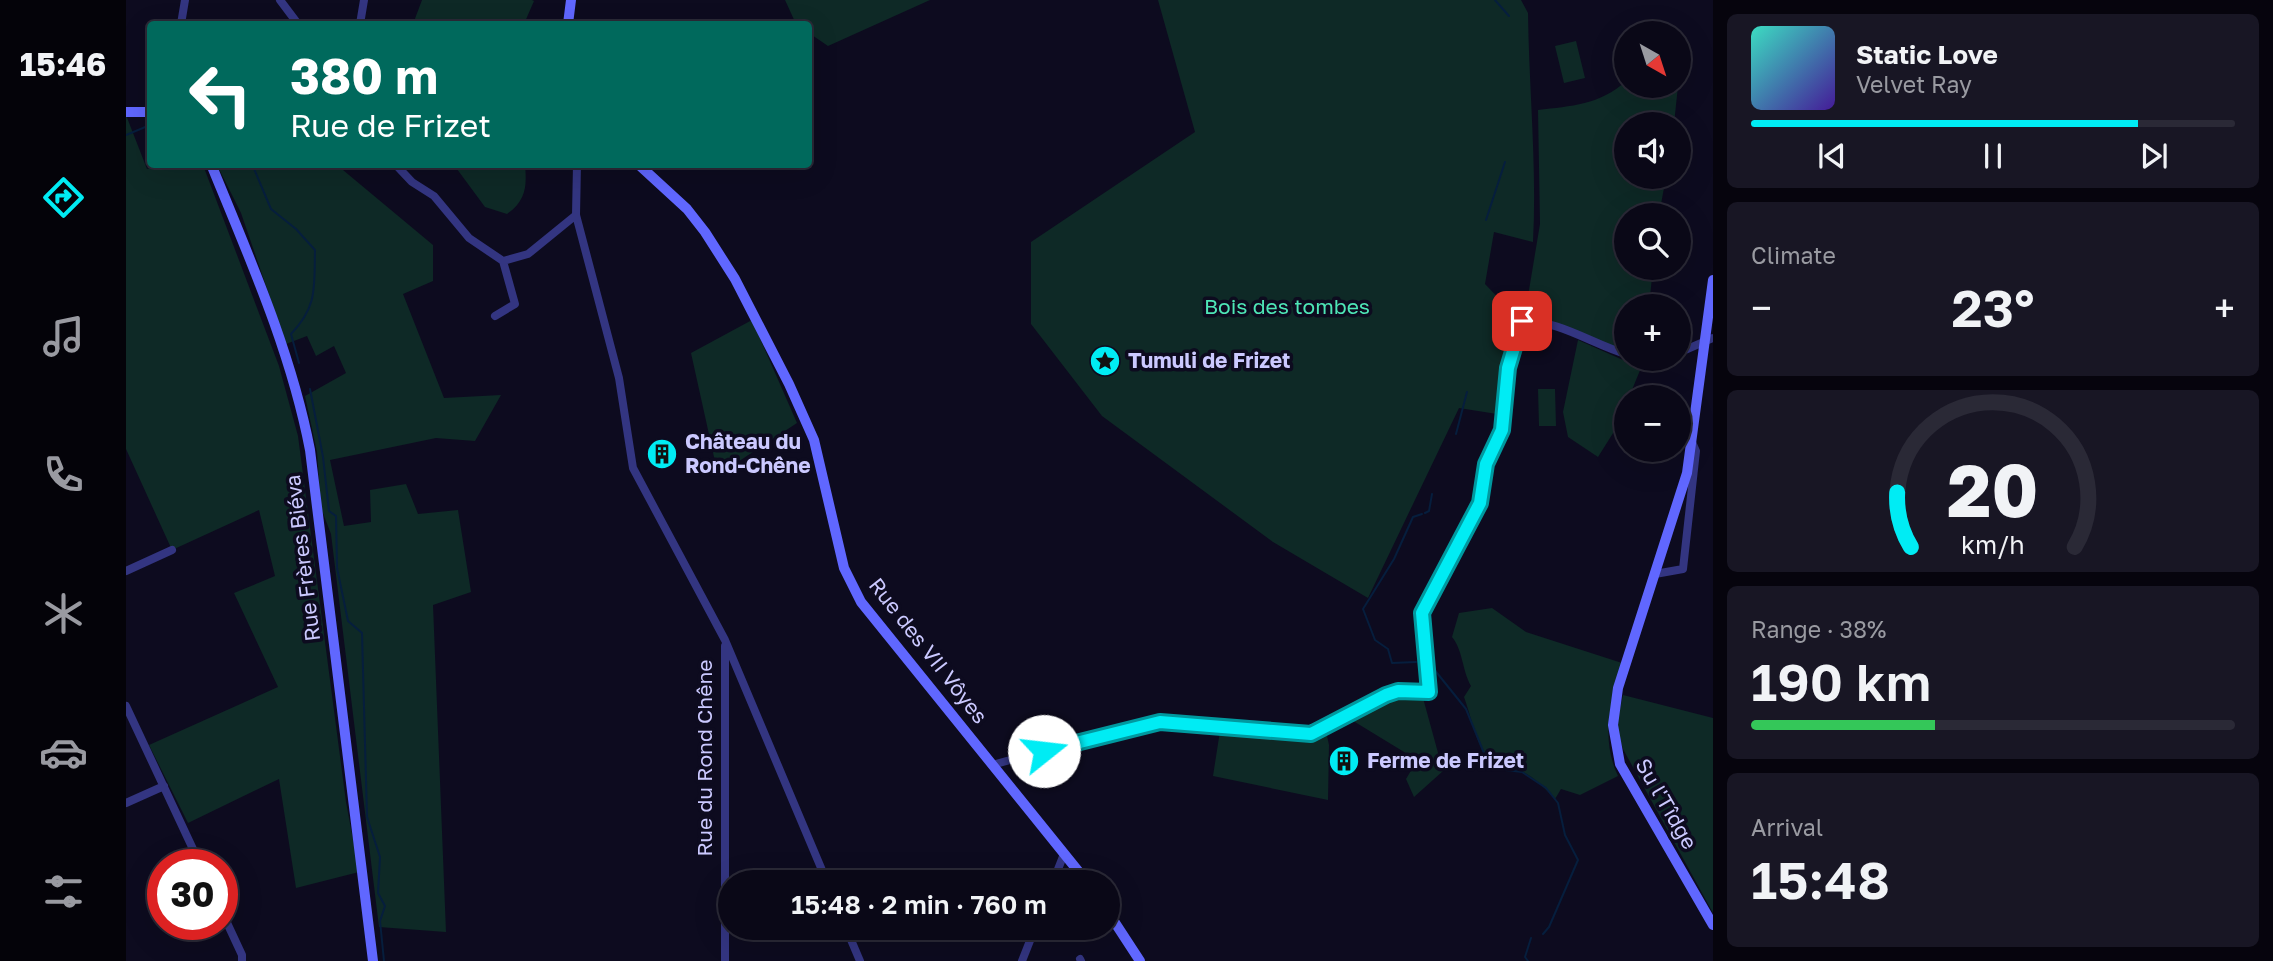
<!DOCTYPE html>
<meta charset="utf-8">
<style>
:root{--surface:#0a0817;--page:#181624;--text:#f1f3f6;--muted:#999aa1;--line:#2a2936;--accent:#00ecf4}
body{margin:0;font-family:"Golos Text",sans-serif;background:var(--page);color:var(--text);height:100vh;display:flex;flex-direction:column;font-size:26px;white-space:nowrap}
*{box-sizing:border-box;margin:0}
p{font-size:23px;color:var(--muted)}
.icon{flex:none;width:38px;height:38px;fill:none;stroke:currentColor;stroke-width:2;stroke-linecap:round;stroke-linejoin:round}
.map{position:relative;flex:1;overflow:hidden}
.drawer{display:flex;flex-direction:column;gap:14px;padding:14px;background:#06040d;width:560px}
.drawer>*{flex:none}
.guide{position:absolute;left:21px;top:21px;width:665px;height:147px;border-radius:7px;box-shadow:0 7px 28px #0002,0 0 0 2px var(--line);background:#00695c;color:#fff;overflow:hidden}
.needle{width:46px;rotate:141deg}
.fabs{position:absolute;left:1488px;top:21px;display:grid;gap:14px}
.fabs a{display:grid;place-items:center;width:77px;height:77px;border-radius:50%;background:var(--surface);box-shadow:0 7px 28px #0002,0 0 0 2px var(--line);font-size:35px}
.speed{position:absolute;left:21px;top:849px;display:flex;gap:14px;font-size:35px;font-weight:700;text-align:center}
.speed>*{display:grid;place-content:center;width:91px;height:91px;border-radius:50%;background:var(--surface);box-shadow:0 7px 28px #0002,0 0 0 2px var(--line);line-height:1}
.speed .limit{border:10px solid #d22;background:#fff;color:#111}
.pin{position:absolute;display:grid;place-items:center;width:60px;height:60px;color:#fff;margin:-30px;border-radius:14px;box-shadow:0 4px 10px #0006}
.me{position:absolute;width:77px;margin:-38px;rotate:74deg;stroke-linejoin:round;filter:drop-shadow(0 0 5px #0008)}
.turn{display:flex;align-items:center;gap:24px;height:147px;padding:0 28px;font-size:32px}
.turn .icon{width:91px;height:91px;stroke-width:2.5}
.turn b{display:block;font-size:49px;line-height:60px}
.big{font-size:52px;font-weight:600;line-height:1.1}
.drawer .widget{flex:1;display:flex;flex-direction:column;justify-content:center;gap:10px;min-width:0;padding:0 24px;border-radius:10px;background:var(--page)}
.drawer .dial{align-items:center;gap:0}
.dial svg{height:182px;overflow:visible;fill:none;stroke:var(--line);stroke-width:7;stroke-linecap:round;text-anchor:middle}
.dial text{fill:var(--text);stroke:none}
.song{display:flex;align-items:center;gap:21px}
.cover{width:84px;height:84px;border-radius:10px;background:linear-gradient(135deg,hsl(170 70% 55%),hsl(260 70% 35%))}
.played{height:7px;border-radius:4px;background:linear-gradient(90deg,var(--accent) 80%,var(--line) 80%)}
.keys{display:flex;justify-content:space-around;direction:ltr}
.heat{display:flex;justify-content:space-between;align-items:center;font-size:38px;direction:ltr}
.charge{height:10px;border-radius:5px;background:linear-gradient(90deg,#34c759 38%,var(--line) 0)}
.trip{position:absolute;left:592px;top:870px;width:402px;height:70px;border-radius:35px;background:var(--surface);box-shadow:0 7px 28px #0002,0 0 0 2px var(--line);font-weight:600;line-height:70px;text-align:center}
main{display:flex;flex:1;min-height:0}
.tab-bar{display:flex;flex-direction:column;width:126px;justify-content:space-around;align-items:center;background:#040309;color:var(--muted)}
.tab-bar .icon{width:49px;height:49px}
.tab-bar .active{color:var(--accent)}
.tab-bar b{font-size:32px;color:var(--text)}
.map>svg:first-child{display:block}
.green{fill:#0e2926}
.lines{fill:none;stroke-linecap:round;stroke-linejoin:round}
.stream{stroke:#061e3d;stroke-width:2}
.street{stroke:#333581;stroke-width:8}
.secondary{stroke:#6067ff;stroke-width:10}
.route-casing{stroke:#00999f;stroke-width:18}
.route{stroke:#00ecf4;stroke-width:12}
.labels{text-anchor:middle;stroke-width:7;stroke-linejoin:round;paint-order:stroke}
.park-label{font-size:21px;fill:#4ee6b6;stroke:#0d0b1f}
.poi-label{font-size:21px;font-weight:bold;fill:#cbc9ff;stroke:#0d0b1f;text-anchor:start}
.street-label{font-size:21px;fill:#cbc9ff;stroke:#0d0b1f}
</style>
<main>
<nav class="tab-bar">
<b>15:46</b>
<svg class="icon active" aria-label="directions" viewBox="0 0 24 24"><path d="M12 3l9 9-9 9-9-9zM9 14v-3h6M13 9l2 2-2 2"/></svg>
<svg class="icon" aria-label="music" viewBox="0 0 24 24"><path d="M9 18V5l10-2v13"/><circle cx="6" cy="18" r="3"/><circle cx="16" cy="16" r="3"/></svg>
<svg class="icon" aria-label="phone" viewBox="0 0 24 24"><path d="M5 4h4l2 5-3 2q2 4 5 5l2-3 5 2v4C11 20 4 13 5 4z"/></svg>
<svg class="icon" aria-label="climate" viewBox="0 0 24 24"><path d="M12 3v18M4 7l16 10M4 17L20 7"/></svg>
<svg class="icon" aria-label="car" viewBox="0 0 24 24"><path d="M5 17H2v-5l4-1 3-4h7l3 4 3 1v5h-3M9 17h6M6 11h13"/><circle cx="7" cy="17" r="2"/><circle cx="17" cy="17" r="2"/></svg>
<svg class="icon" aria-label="filters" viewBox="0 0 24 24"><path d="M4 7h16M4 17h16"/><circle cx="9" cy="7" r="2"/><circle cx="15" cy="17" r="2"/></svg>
</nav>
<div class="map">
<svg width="1587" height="961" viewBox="0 0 1587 961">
<rect width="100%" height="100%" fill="#0d0b1f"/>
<!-- green -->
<path class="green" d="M296 0H406L408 1 398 24H287Z
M659 0H804L702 46 683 33 682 24H670Z
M1032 0H1395L1402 13C1403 90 1411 166 1407 242L1368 232 1359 284 1381 307 1395 309 1371 414 1333 408 1242 598 1147 542 976 416 905 324V242L1069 132Z
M1450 41 1459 78 1438 83 1429 46Z
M1500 81V86H1552L1548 124H1500V177H1540L1533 215H1500V268H1527L1523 306H1500V352C1465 342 1434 321 1399 314L1414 224 1412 110C1445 106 1474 105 1500 81Z
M0 115 21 169 31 165H77L153 366 172 436 220 802 233 872 170 888 153 779 62 823 23 745 152 687 108 593 149 576 133 510 46 550 0 449Z
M91 165H211L307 245V281L277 294 318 398 375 395 349 441 310 438 204 460 218 526 245 522 244 490 280 484 292 514 332 510 345 592 307 605 320 932 253 927 205 534 195 508 191 452 179 396 220 373 208 346 190 356 181 336 160 344 115 213Z
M328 165H399C401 186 400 201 381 214L359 207Z
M626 320 671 423 592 475 565 353Z
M1452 340 1515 368 1503 397H1500L1489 430 1472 457 1442 437 1437 412Z
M1412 389H1429L1430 426H1413Z
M1366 608 1400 632 1496 663C1485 702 1474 738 1492 776L1454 795 1435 789 1429 799C1420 789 1407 776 1395 771 1386 768 1375 772 1368 767 1353 755 1345 716 1338 697L1345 686C1336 670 1337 650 1326 637L1333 613Z
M1497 695 1587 718V913L1497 749 1490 727Z
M1268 696 1297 698 1317 771 1288 797 1280 779 1289 764 1283 755 1224 719Z
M1094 731 1181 737 1200 731 1203 745 1202 800 1087 776Z"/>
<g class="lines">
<!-- stream -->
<path class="stream" d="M1369 0 1383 16
M0 135 24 125
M126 164 145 209 170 229 189 250C188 287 192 306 165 334L173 363
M1360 220 1379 162
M184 389 197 457 203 511 210 516 211 568 222 621 236 633 241 817 254 857 252 893 259 906 254 921 258 961
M1330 434 1341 392
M1299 513 1303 511 1306 494
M1290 662 1266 663 1262 649 1249 640 1237 609 1268 559 1287 517 1296 514
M1303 663 1340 709 1360 758 1372 769 1396 772 1420 788 1432 803 1439 835 1452 860 1423 927 1417 934
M1402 961 1399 957 1405 938"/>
<!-- street -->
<path class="street" d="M154 0 172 24
M55 24 59 0
M234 24 238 0
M269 164 286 182 308 196 343 238 377 261 402 254 450 215
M451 164 450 215 493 378 507 468 599 640 701 882
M369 316 389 304 377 261
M1552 353 1587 338
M1519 359 1532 361 1539 359
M0 571 46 550
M1529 574 1557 569 1570 451 1566 442
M599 646V961
M0 706 74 864
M866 765 996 729 1034 722 1185 734 1260 695 1272 692H1303L1296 613 1354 503 1361 463 1376 430 1382 368 1396 321C1433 320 1466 344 1500 354
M0 803 38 786
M927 882 938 854
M96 912 116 955V961
M720 928 734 961
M954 959 955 961
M896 961 909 928"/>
<!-- secondary -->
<path class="secondary" d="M442 24 445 0
M0 112H24
M85 164C123 257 165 351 184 450L247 961
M512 164 561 209 579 232 609 279 663 384 688 440 718 568 735 602 961 882
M1587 280 1561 473 1492 688 1487 725 1494 764 1587 925
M982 912 1014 961"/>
</g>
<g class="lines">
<!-- route casing -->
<g class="route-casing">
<path id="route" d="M918 751 1034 722 1185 734 1260 695 1272 691 1303 692 1296 613 1354 503 1360 464 1376 430 1382 368 1396 321"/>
</g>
<!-- route -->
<use href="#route" class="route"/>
</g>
<!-- icons -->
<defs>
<g id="sight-disc" transform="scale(1.575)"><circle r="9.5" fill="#00ecf4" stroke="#0d0b1f"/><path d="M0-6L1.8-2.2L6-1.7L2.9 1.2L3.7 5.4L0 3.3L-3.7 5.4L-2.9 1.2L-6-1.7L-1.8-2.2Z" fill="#111"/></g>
<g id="building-disc" transform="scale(1.575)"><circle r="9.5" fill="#00ecf4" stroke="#0d0b1f"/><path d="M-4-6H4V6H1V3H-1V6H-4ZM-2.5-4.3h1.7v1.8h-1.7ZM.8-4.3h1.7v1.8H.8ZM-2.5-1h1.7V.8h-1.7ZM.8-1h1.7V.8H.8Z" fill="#111"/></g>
</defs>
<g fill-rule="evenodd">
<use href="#sight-disc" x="979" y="361"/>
<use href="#building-disc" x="536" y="454"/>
<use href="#building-disc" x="1218" y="761"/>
</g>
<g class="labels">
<!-- park labels -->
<g class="park-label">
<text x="1161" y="314">Bois des tombes</text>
</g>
<!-- poi labels -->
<g class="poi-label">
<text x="1002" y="368">Tumuli de Frizet</text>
<text x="559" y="449">Château du<tspan x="559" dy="24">Rond-Chêne</tspan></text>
<text x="1241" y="768">Ferme de Frizet</text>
</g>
<!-- street labels -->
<g class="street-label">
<text transform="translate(177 558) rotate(-97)" y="7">Rue Frères Biéva</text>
<text transform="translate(802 651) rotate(52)" y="7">Rue des VII Vôyes</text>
<text transform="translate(579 758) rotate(-90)" y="7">Rue du Rond Chêne</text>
<text transform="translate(1540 804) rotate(60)" y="7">Su l'Tîdge</text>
</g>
</g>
</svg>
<div class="fabs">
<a><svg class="needle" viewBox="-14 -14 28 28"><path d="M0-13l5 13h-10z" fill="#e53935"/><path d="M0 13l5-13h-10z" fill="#999aa1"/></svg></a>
<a><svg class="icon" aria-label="sound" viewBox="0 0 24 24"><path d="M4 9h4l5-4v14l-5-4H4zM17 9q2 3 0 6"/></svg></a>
<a><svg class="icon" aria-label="search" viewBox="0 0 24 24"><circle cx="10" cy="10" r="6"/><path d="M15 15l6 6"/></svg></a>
<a>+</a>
<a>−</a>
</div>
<div class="speed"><div class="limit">30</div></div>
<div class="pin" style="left:1396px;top:321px;background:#d93025"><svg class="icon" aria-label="arrive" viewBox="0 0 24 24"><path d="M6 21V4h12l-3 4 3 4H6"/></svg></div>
<svg class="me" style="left:918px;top:751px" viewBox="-20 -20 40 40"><circle r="19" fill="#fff"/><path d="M0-13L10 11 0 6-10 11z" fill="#00ecf4"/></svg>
<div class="trip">15:48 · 2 min · 760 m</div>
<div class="guide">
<div class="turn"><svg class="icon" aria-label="left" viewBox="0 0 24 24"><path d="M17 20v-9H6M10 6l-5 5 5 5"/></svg><div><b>380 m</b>Rue de Frizet</div></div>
</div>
</div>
<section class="drawer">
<div class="widget">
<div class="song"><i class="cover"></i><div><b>Static Love</b><p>Velvet Ray</p></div></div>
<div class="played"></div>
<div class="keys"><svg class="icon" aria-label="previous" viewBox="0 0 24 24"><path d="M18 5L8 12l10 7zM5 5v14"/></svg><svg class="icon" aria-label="pause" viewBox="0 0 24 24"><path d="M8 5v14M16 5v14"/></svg><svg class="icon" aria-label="next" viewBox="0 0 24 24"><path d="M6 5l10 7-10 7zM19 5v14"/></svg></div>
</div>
<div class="widget"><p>Climate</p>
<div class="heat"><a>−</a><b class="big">23°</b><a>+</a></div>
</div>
<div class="widget dial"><svg viewBox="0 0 100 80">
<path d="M14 69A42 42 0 1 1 86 69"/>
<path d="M14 69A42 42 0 0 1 8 45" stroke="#00ecf4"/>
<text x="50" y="56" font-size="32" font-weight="700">20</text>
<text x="50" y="72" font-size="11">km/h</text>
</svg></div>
<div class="widget"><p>Range · 38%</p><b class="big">190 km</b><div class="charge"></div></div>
<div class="widget"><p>Arrival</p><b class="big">15:48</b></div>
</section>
</main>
